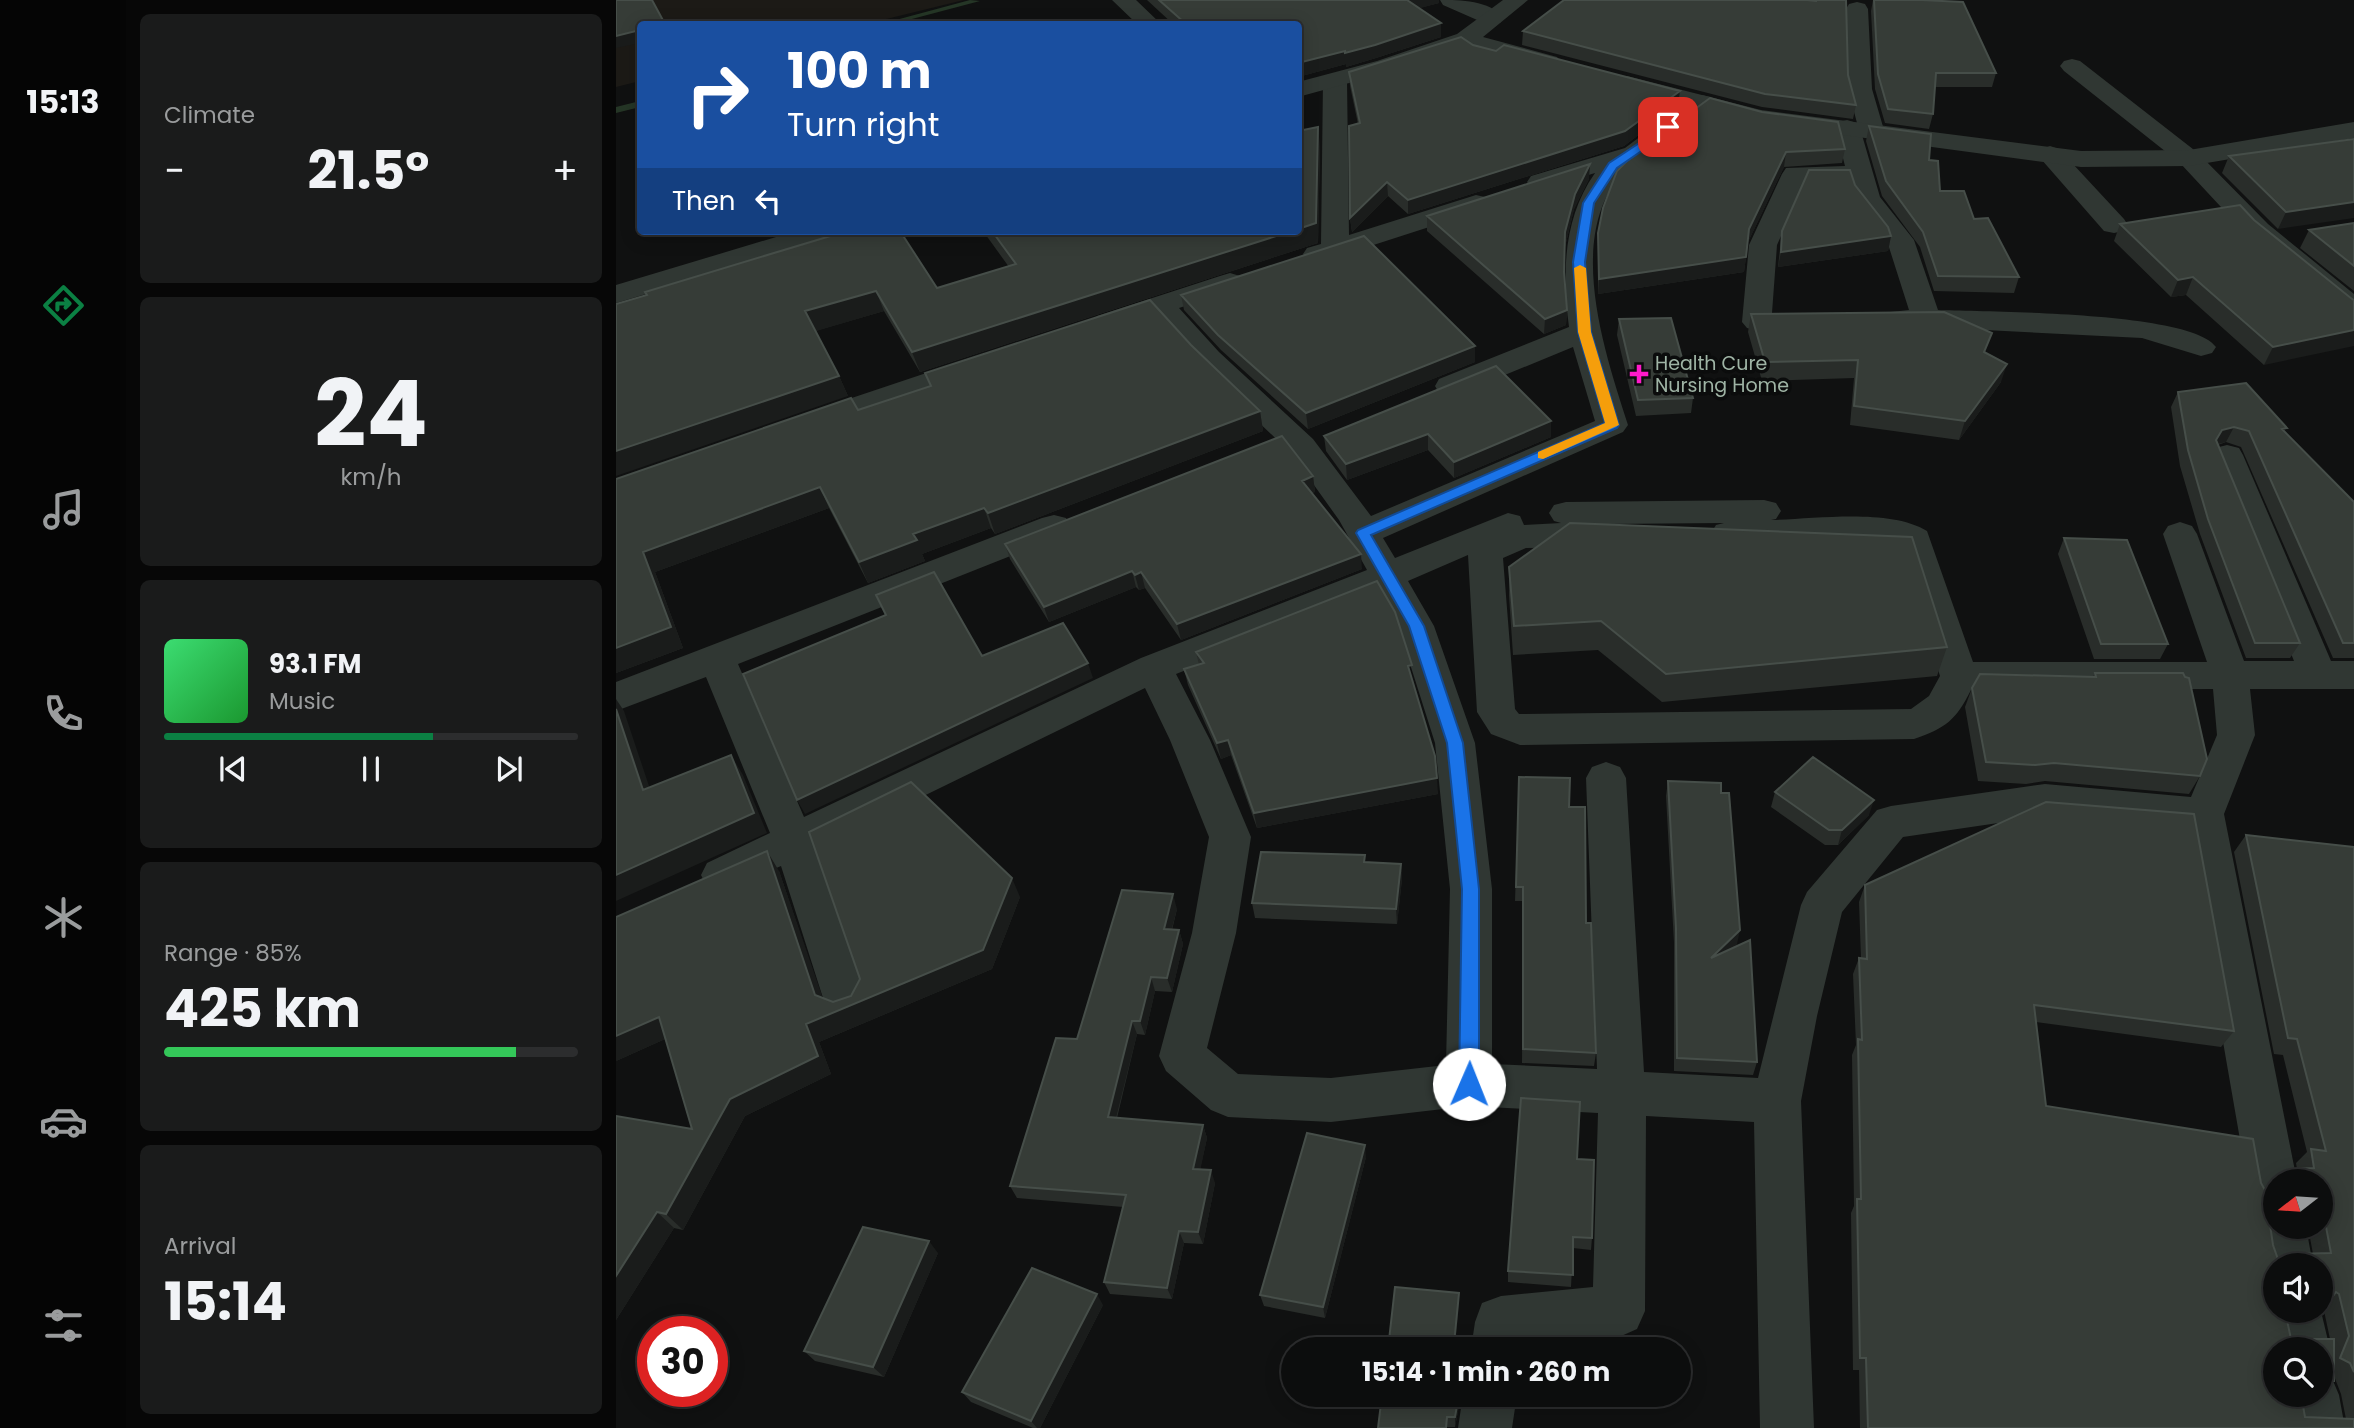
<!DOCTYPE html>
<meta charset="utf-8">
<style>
:root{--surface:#0c0d0d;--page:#1a1b1b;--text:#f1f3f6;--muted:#9a9c9d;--line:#2c2d2e;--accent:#0b8043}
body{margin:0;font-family:Poppins,sans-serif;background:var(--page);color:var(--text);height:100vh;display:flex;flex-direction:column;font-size:26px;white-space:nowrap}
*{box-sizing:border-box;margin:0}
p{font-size:23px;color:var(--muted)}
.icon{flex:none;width:38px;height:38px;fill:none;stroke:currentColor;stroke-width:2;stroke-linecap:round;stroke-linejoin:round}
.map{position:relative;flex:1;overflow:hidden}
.panel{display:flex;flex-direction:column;gap:14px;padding:14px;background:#070707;width:490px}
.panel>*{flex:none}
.top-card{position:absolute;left:21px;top:21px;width:665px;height:214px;border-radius:7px;box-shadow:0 4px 18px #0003,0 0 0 2px var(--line);background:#1a4fa0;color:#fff;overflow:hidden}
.needle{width:46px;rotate:253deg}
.buttons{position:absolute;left:1647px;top:1169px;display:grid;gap:14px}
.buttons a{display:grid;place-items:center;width:70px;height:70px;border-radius:50%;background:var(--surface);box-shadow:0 4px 18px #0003,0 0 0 2px var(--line);font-size:35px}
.speed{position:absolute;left:21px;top:1316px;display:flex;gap:14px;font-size:35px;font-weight:700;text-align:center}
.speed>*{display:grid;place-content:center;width:91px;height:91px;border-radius:50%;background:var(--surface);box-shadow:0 4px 18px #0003,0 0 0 2px var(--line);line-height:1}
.speed .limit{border:10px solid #d22;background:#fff;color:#111}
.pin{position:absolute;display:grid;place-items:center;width:60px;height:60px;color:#fff;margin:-30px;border-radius:14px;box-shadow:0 4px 10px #0006}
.me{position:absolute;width:77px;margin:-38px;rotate:1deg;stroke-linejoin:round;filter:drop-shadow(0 0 5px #0008)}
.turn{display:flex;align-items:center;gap:24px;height:147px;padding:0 35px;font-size:32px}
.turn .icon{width:91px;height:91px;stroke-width:2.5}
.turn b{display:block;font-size:49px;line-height:60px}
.then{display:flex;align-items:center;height:66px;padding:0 35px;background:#0003;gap:14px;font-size:26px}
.big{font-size:52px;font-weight:700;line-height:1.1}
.panel .card{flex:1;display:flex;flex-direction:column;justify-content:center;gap:10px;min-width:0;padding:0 24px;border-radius:10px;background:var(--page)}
.panel .dial{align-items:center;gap:0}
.dial b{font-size:91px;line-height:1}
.song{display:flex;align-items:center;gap:21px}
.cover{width:84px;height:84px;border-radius:10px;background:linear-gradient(135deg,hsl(140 70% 55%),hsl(130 70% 35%))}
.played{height:7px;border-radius:4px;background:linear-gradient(90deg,var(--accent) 65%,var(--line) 65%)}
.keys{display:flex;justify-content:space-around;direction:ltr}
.heat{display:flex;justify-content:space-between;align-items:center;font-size:38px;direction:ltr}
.charge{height:10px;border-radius:5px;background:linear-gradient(90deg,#34c759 85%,var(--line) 0)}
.trip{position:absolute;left:665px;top:1337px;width:410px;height:70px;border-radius:35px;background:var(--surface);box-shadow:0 4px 18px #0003,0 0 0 2px var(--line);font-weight:700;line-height:70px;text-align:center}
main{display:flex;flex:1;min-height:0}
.menu{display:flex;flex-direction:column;width:126px;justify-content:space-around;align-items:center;background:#050505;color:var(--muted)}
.menu .icon{width:49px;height:49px}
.menu .selected{color:var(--accent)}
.menu b{font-size:32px;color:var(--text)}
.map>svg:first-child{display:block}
.green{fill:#1c1a16}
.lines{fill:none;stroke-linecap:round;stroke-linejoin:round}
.stream{fill:#253626;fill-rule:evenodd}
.minor{fill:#303733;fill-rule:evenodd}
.tertiary{fill:#303733;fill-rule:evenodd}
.wall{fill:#292d2a;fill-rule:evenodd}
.shaded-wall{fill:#1a1c1b}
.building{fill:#363c37;stroke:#464e49;stroke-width:2}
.route{fill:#1a73e8;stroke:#114b97;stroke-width:2}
.slow{fill:#f59e0b}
.poi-dot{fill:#ff1aca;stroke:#0b0c0c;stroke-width:2.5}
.labels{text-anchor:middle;stroke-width:7;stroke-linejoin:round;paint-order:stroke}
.far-poi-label{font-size:19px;fill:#9fb4a5;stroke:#0b0c0c;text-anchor:start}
</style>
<main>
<nav class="menu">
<b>15:13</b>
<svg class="icon selected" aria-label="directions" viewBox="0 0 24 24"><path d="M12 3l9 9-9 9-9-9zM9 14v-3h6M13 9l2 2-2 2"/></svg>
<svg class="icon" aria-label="music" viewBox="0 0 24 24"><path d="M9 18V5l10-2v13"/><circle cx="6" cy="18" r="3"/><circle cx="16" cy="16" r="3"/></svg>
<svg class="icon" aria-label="phone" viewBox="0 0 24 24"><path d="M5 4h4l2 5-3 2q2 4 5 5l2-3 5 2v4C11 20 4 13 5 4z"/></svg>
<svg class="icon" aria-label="climate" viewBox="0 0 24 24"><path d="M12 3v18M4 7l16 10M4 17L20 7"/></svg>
<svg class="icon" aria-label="car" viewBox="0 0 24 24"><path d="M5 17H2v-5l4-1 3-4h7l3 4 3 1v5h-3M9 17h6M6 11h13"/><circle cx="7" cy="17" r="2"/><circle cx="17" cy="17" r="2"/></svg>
<svg class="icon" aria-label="filters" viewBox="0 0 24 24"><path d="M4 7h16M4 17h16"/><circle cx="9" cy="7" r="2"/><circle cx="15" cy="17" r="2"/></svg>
</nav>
<section class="panel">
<div class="card"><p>Climate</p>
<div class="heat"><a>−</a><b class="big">21.5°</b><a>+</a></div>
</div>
<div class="card dial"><b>24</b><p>km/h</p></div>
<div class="card">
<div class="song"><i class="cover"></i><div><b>93.1 FM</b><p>Music</p></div></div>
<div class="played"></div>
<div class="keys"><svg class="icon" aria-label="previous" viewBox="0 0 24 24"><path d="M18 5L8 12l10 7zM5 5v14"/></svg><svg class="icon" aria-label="pause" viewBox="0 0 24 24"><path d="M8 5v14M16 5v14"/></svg><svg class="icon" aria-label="next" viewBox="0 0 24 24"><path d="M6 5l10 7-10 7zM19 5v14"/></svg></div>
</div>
<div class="card"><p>Range · 85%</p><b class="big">425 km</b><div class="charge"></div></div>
<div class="card"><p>Arrival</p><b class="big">15:14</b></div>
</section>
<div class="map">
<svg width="1738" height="1428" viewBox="0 0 1738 1428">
<rect width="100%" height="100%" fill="#101111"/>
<!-- green -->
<path class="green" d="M0 0H348L250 24H24V81L0 87Z"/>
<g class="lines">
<!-- stream -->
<path class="stream" d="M354 0 364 1 277 24H265Z
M24 101V107L0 113V107Z"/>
<!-- minor -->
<path class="minor" d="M496 0H520L545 24H521Z
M824 0C844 0 874 0 887 18L884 23H868L827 5Z
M1241 2 1249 4 1252 9 1256 89 1268 130 1264 135 1255 138 1246 135 1264 197 1298 240 1322 310C1371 312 1575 311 1600 347L1596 353 1585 356 1526 338 1310 327 1266 329 1256 326 1251 320 1256 314 1293 310 1271 241 1238 198 1233 182H1189L1161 245 1156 313 1195 315 1200 321 1195 327 1141 331 1131 328 1126 322 1133 245 1166 174 1170 168 1229 166 1219 127 1222 122 1231 120 1241 123 1232 89 1230 9 1233 4Z
M1456 59 1464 61 1582 153 1652 224 1738 294V318L1728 315 1632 236 1564 163 1448 71 1444 66 1448 61Z
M719 73 727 75 731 80 733 235 860 195 869 197 873 203 869 209 711 260 701 262 691 260 687 254 691 248 705 244 707 80 711 75Z
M1086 95 1095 97 1098 102 1095 107C1073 123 1052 140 1031 156 1021 163 1010 168 1002 178 951 244 990 356 1012 425L1007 432 767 538 779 558 892 513 904 516 908 525 945 523 938 521 933 513 938 505 950 502 1148 500 1160 503 1165 511 1160 519 1155 520C1199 519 1274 508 1311 531L1357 662H1591L1547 534 1552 526 1564 522 1576 526 1581 534 1628 661H1678L1595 455 1599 448 1611 445 1623 448 1627 455 1715 661H1738V689H1634L1639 735 1608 814 1681 1181H1659V1227H1690L1697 1265H1659V1285L1654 1283C1645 1263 1636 1236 1645 1215L1641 1214 1634 1197 1570 829 1429 816 1287 837 1226 912 1201 1016 1185 1101 1198 1428H1144L1138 1122 1030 1116 1029 1311 1021 1329 1003 1337 908 1346 907 1349H855L859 1322 866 1303 885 1296 977 1287 982 1113 853 1106 715 1122 612 1117 595 1110 550 1071 543 1056 576 933 593 837 554 740 529 688 201 848 253 998 246 1012 230 1018 214 1012 207 998 165 866 106 892 91 887 85 875 91 863 154 833 90 677 0 711V682L426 518 438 515 450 518 455 526 450 534 122 664 188 817 525 658 751 570 723 520 675 453 581 364 538 316 491 331 481 328 476 322 481 316 604 276 614 273 624 276 628 282 624 288 563 308 603 352 697 439 755 516 979 421 957 347 845 393 834 395 823 393 819 386 823 379 953 327C946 274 947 218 979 173L924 190 915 188 911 182 915 176 1009 148 1077 97ZM1108 523 1100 525 1095 533 1100 541 1112 545 1273 540 1284 545 1324 676 1313 696 1295 709 903 714 899 709 887 558 910 548 989 547 1001 543 1006 535 1001 527 990 524ZM852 555 861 712 875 734 904 745 1298 739C1330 728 1340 720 1355 690L1597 689 1601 735 1575 797 1429 784 1275 806 1261 810 1191 892 1185 905 1142 1078 1028 1072 1010 778 1004 767 990 762 976 767 970 778 981 1069 876 1064V889L859 743 818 626 792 581ZM763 593 782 626 819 743 834 889 830 1065 715 1078 622 1074 591 1048 620 933 635 837 594 740 560 674Z
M1434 146 1443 149 1508 219 1512 225 1508 231 1498 233 1488 231 1425 159 1421 154 1425 149Z
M361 356 372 359 376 365 372 371 201 431 190 434 179 431 174 424 179 417Z
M1659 1299V1311H1704V1307L1714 1349 1706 1368 1704 1349H1661L1654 1311Z
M1704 1371 1715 1376 1723 1395 1729 1428H1675L1669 1395H1704Z
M847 1395H901L896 1428H842Z"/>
<!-- tertiary -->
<path class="tertiary" d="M887 0H912L867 37 941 57 945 62 941 67 933 69 850 46 777 71 682 97V82L761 61 841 34Z
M1011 76 1145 110 1465 151 1573 150 1738 122V138L1573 166 1465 167 1145 124 1003 88 999 83 1003 78Z
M180 231H223L219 237 0 303V285Z"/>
</g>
<!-- wall -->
<path class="wall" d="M531 0H823V3L803 8 825 37 760 58 730 67V64L682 77V24H557Z
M1257 0H1306L1380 73 1376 87H1319L1317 114 1313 129 1269 123 1259 89 1255 11Z
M907 31 1232 75 1240 105 1237 119 1146 107 906 45Z
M857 45 1062 105 1008 146 792 214 772 196 736 232 734 218 742 124 734 86 733 72Z
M1253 126 1313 160 1324 191 1358 219 1403 277 1398 293 1318 291 1304 247 1266 196 1250 141Z
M1738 139 1662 229 1606 173 1613 156Z
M704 146 702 243 304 372 268 311 199 331 223 376 232 396 0 304 321 288 393 267 367 231H682Z
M1229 149 1226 163 1168 167 1132 242 1128 272 982 294V233L1019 153Z
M973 179 958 209 949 247 948 272 951 310 950 325 928 334 811 231V216Z
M1239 185 1275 236 1272 251 1162 267 1166 231Z
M1638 220 1736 299 1648 365 1570 295 1555 297 1498 241 1504 224Z
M1738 223V291L1684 248 1693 230Z
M565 295 859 346V362L692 429 605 350 568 310Z
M1135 314 1370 353 1385 382 1343 440 1234 425 1238 378 1146 381 1132 332Z
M1003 319 1077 398 1075 413 1020 416 1001 335Z
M575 345 644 411 647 431 379 534 375 528 306 554 309 561 252 583 213 508 39 572 67 648 0 673V479L242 410 314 386 309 373Z
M1562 392 1669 432 1738 502V658H1717L1625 447 1610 442 1602 445 1684 643 1674 658H1630L1584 534 1564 466 1555 407Z
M935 421V437L838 478 812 450 731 480 710 451 708 436Z
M697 476 699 492 696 493 746 569 565 640 529 588 523 590 520 587 433 622 394 559 389 544Z
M1448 538 1552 644 1544 659H1478L1442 554Z
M893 567 1331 647 1321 676 1046 702 982 650 897 655 893 596Z
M580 652 796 679 822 794 641 828 615 755 605 759 572 685 568 669 583 665Z
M1479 673 1584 776 1573 794 1429 781 1410 784 1362 781 1349 707 1356 688 1477 676Z
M903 777 953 807 970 923 980 1053 978 1066 906 1063 907 901H899Z
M1052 781 1121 944 1116 948 1141 1062 1137 1075 1058 1071V943L1050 796Z
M1159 792 1253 815 1222 845H1209L1155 807Z
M1630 835 1738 847V1428H1244L1243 1370H1237L1235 1213 1238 1206 1236 1055 1240 1045 1237 974 1243 958H1245L1243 902 1249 885 1618 1031 1605 1047 1420 1022 1430 1106 1645 1183 1653 1218 1657 1245 1664 1265 1677 1254H1697L1692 1227H1704V1181H1664L1676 1169H1681L1680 1163 1691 1152 1667 1055 1658 1054 1618 852ZM1659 1265H1704V1306H1707L1714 1339H1675ZM1659 1349H1704V1390L1718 1381V1376L1725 1394 1730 1419 1689 1417Z
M750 862 785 864 786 879 781 924 639 918 636 903Z
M163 871 206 998 217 1002 235 996 404 897 376 969 203 1042 215 1074 129 1116 67 1230 58 1228 0 1320V1116L76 1129 49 1039 0 1061Z
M561 909 556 930H563L567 944 556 992 539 991 529 1035 521 1034 501 1118 587 1125 591 1138 584 1169 599 1183 587 1244 568 1243 556 1299 494 1294 488 1282 507 1207 401 1198 394 1186 461 1039Z
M750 1157 709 1318 648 1306 644 1295Z
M961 1159 976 1238 975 1250 957 1248 955 1287 892 1282V1271Z
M322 1253 268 1377 199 1361 188 1351Z
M487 1305 424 1428H417L355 1402 346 1392Z
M845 1395 839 1427 762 1428Z"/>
<!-- shaded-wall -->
<path class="shaded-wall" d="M790 0H823V3L790 12Z
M825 23V37L760 58 730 67 729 53Z
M24 30V43L0 48V36Z
M729 51 730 64 682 77V63Z
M1064 91 1062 105 1008 146 792 214V200Z
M702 127 704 146 702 243 304 372 296 352 676 231H682Z
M1170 152 1168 167 1131 244 1133 229Z
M974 164 973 179 958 209 949 247V232L959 194Z
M771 182 772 196 736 232 734 218Z
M1738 202V218L1662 229 1670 212Z
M1275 236 1272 251 1162 267 1165 252Z
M1130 257 1128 272 982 294 983 279Z
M1577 277 1570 295 1555 297 1562 280Z
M260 291 268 311 197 332 189 311Z
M951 310 950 325 928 334 929 319Z
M1738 330V346L1648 365 1657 347Z
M859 346V362L692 429 690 413Z
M1391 364 1385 382 1343 440 1349 421Z
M223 376 232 396 0 476V451Z
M644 411 647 431 379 534 372 513Z
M935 421V437L838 478V462Z
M1618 427 1610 442 1598 445 1593 456 1606 430Z
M812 434V450L731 480 730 464Z
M697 476 699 492 688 496 686 481Z
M204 487 213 508 39 572 67 648 0 673V648L27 552Z
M368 508 375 528 306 554 309 561 252 583 243 562 297 534Z
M745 554 746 569 565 640 561 624Z
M516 571 520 587 433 622 428 607Z
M525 572 529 588 523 590 519 575Z
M472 663 477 678 189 814 181 800Z
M0 699 8 711 41 810 27 790 0 709Z
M612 740 615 755 605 759 601 743Z
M115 755 127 775 151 833 0 901V875Z
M821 778 822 794 641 828 638 813Z
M1258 800 1253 815 1222 845 1226 830Z
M151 851 163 871 212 1013 199 995Z
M785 864 786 879 781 924 780 909Z
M396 878 404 897 376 969 203 1042 215 1074 129 1116 67 1230 50 1214 114 1099 190 1024 367 950Z
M557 894 561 909 552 943 548 929Z
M563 930 567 944 556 992 551 978Z
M1124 930 1121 944 1092 972 1095 958Z
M535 977 539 991 529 1035 524 1021Z
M43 1017 58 1035 0 1061V1036Z
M516 1021 521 1034 497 1130 492 1117Z
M587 1125 591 1138 582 1181 577 1169Z
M749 1145 750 1157 709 1318 707 1307Z
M595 1170 599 1183 587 1244 582 1232Z
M41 1212 58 1228 0 1320V1276Z
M563 1231 568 1243 556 1299 551 1288Z
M313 1241 322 1253 268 1377 257 1367Z
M843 1293V1304L839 1349 838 1344Z
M481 1294 487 1305 424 1428H421L415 1421Z
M843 1395H845L839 1427V1417Z"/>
<!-- building -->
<path class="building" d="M0 0H36L49 24H24V30L0 36Z
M543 0H791L825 23 759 45 729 53V51L682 63V24H570Z
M948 0H1191L1200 1V0H1230L1232 75 1240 105 1149 94 907 31Z
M1258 0H1306L1347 2 1380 73H1320L1317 114 1272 109 1262 74Z
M845 37 857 45 880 51 888 45 1064 91 1009 131 792 200 771 182 734 218 733 126 744 123 733 72Z
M1094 98 1146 112 1222 122 1229 149 1170 152 1133 229 1130 257 983 279 982 233 987 208 1001 171 1019 153Z
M1253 126 1315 134 1313 160 1322 161 1324 191H1348L1358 219 1372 218 1403 277 1322 276 1307 232 1270 181Z
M702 127 700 223 682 229V131Z
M1738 139V202L1670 212 1613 156Z
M974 164 959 194 949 232 948 272 951 310 929 319 811 216Z
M1193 170H1234L1239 185 1272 227 1275 236 1165 252 1166 231Z
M1624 205 1638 220 1736 299 1738 300V330L1657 347 1577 277 1562 280 1504 224Z
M1738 223V266L1693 230Z
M231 231H284L321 288 400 264 376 231H676L296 352 260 291 189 311 223 376 0 451V304L31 295 29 292Z
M748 236 859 346 690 413 602 335 565 295Z
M534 300 575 345 644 411 372 513 368 508 297 534 301 540 243 562 204 487 27 552 55 627 0 648V479L235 398 242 410 315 386 309 373Z
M1328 312 1376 333 1368 352 1391 364 1349 421 1238 406 1242 360 1149 362 1135 314Z
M1055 318 1077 398 1022 400 1003 319Z
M880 366 935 421 838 462 812 434 730 464 708 436Z
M1630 383 1671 428 1666 429 1738 502V643H1727L1633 431 1618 427 1606 430 1600 440 1684 643H1639L1592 519 1572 450 1562 392Z
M666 436 697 476 686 481 745 554 561 624 525 572 519 575 516 571 428 607 389 544Z
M954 523 1296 537 1331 647 1050 674 985 621 898 626 893 567Z
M1448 538 1511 540 1552 644H1485Z
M318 572 366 656 447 623 472 663 181 800 127 674 270 615 260 595Z
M761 581 779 612 796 665 792 666 819 756 821 778 638 813 612 740 601 743 568 669 588 663 580 652Z
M1479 673H1567L1569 677 1573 678 1591 759 1584 776 1438 763 1419 765 1370 762 1356 688 1364 674 1480 677Z
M0 709 27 790 115 755 138 813 0 875Z
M1197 757 1258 800 1226 830H1213L1159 792Z
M903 777 954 778 953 807H969L970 923H975L980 1053 907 1049V887H900Z
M1052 781 1105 783V793H1113L1124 930 1095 958 1134 940 1141 1062 1061 1058 1060 928Z
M295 782 396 878 367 950 190 1024 202 1056 114 1099 50 1214 41 1212 0 1276V1116L76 1129 43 1017 0 1036V917L151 851 199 995 217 1002 235 996 244 979 193 832Z
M1430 802 1578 814 1618 1031 1418 1005 1430 1106 1637 1139 1645 1183 1656 1203 1653 1218 1657 1245 1664 1265H1659V1311H1669L1675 1339H1718V1381H1704V1349H1659V1395H1685L1689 1417 1738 1419V1428H1252L1250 1358H1244L1241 1199H1245L1242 1039 1246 1040 1243 958 1251 959 1249 885Z
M1630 835 1738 847V1372L1734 1363 1724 1358 1733 1336 1723 1294 1720 1292 1717 1296H1704V1265H1677V1254L1715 1253 1707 1211H1704V1181H1676V1169L1698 1168 1695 1149 1710 1151 1681 1039 1672 1038Z
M645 852 749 855 748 862 785 864 780 909 636 903Z
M506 890 557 894 548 929 563 930 551 978 535 977 524 1021H516L492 1117 587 1125 577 1169 595 1170 582 1232 563 1231 551 1288 488 1282 510 1195 394 1186 440 1038 461 1039Z
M905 1098 964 1102 961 1159 978 1160 976 1238 957 1237V1275L892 1271Z
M691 1133 749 1145 707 1307 644 1295Z
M247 1227 313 1241 257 1367 188 1351Z
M416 1268 481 1294 415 1421 346 1392Z
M779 1287 843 1293 838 1344 857 1346V1349H772Z
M766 1395H843L839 1417H831L830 1428H762Z"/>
<!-- route -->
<path class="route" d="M1052 124 1057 127 1056 130 1001 168 978 203 969 262 975 332 1003 425 1001 428 755 535 808 626 847 743 863 889V1084L860 1091 853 1093 846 1091 843 1084 846 889 831 743 793 626 740 533 742 530 989 423 962 332 957 262 967 203 993 163Z"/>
<!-- slow -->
<path class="slow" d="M964 265 970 268 975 332 1003 425 927 459 922 458V452L989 423 962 332 958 268Z"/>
<!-- markers -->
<path class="poi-dot" d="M1019.5 363.5h7v7h7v7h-7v7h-7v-7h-7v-7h7z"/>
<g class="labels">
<!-- far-poi labels -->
<g class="far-poi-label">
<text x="1039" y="370">Health Cure<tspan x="1039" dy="22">Nursing Home</tspan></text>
</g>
</g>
</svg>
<div class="buttons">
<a><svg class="needle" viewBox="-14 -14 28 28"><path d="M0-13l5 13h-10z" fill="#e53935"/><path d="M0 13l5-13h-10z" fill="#9a9c9d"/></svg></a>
<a><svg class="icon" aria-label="sound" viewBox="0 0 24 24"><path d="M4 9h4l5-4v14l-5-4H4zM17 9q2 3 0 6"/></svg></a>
<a><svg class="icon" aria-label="search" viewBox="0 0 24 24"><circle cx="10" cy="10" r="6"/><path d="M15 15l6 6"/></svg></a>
</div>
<div class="speed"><div class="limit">30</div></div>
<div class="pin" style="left:1052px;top:127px;background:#d93025"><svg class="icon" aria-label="arrive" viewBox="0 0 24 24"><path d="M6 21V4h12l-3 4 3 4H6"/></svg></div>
<svg class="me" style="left:853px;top:1084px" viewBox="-20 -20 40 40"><circle r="19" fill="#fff"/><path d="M0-13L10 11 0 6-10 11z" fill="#1a73e8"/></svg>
<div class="trip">15:14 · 1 min · 260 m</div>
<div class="top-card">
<div class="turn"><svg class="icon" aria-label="right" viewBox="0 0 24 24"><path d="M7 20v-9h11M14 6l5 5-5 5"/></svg><div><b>100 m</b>Turn right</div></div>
<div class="then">Then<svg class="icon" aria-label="left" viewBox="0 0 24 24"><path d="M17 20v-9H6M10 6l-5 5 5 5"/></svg></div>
</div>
</div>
</main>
